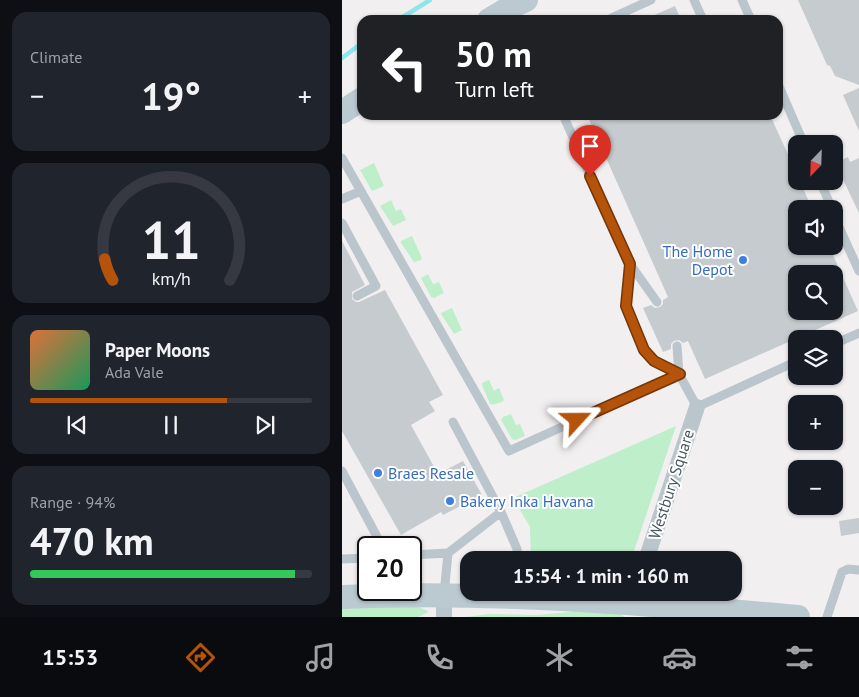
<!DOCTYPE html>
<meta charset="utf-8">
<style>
:root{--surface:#171b24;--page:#20242c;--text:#f1f3f6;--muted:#9ea1a6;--line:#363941;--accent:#b45309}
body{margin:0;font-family:"PT Sans",sans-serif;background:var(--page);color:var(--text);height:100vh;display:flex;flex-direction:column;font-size:19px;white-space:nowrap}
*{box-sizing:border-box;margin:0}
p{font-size:16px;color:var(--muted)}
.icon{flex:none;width:28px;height:28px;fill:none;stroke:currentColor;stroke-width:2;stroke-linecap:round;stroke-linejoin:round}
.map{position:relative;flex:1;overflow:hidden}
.panel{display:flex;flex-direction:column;gap:12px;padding:12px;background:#0d0f14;width:342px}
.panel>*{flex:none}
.banner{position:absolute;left:15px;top:15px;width:426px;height:105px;border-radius:15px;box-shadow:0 1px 4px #0004;background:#202124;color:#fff;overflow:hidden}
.needle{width:32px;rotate:203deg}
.fabs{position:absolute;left:446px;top:135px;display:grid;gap:10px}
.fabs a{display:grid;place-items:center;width:55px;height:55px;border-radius:10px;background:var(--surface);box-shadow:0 1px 4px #0004;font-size:25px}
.speed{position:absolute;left:15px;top:536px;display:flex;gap:10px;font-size:25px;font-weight:700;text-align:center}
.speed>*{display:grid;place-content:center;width:65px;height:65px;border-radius:50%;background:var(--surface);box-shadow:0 1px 4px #0004;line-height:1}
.speed .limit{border:2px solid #111;border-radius:8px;background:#fff;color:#111}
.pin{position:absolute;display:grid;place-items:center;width:42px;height:42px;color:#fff;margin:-51px -21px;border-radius:50% 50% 50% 0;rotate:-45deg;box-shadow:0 0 5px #0007}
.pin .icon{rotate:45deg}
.me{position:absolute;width:55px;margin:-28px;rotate:66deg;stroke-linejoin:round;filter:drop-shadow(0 0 4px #0008)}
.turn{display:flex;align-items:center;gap:18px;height:105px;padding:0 15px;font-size:22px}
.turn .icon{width:65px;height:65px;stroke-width:2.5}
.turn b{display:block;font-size:35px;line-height:42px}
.big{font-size:38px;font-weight:700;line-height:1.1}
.panel .tile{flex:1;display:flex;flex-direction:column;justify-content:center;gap:8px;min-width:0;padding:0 18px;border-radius:15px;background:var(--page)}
.panel .dial{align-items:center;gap:0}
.dial svg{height:130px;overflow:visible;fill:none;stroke:var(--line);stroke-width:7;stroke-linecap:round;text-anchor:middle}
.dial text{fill:var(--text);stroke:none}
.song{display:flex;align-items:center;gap:15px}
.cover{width:60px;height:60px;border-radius:8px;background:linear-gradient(135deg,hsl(20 70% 55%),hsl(150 70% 35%))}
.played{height:5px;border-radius:2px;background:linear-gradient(90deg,var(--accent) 70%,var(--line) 70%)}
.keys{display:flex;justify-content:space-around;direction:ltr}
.heat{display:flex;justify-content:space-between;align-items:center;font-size:28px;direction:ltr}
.charge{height:8px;border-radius:4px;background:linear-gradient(90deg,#34c759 94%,var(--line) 0)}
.trip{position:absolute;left:118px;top:551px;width:282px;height:50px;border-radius:15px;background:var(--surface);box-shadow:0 1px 4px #0004;font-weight:700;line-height:50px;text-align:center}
.tabs{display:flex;height:80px;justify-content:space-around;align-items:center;background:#090b0e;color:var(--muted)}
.tabs .icon{width:35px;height:35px}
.tabs .on{color:var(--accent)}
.tabs b{font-size:22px;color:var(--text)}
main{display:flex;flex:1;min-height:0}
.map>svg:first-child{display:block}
.green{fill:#beefca}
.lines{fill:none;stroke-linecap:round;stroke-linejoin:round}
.stream{stroke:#8ce6eb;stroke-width:4.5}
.building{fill:#c6cbcf;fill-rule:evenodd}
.service{stroke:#bbc6cc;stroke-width:9}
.minor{stroke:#bbc6cc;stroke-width:16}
.secondary{stroke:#bbc9d1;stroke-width:24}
.route-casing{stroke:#753606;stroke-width:12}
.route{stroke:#b45309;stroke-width:9}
.shop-dot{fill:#3f7fe0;stroke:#fff;stroke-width:2}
.labels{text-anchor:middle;stroke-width:4;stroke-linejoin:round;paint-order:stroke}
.shop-label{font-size:16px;fill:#366cbe;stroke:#fff;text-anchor:start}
.street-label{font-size:16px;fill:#47565d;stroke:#fff}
</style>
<main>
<section class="panel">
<div class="tile"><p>Climate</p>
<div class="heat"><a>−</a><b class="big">19°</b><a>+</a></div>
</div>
<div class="tile dial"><svg viewBox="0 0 100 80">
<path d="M14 69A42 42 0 1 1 86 69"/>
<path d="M14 69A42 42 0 0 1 9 56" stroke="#b45309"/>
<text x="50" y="56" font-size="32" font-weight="700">11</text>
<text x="50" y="72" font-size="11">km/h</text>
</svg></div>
<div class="tile">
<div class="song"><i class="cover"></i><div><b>Paper Moons</b><p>Ada Vale</p></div></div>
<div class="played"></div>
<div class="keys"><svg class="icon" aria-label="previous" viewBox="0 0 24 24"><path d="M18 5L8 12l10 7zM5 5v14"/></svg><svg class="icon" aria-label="pause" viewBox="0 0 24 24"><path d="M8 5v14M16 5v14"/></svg><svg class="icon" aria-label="next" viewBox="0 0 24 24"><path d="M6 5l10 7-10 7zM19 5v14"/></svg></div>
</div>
<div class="tile"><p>Range · 94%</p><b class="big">470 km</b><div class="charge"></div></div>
</section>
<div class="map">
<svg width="517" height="617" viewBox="0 0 517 617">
<rect width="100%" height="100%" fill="#f2eff0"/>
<!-- green -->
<path class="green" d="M32 163 42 186 30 191 18 170Z
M49 200 54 211 59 209 64 220 51 226 38 206Z
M70 236 80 258 79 260 72 262 59 243V241Z
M86 274 91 284 97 282 102 293 92 298 89 297 79 278Z
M110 308 120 330 112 334 99 314V313Z
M147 380 152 391 157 388 162 400C159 403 152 405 148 404L140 385V383Z
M169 414 174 425 178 424 183 436 173 440 170 439 159 420 161 417Z
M334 426 289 560H189L188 527 171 498Z
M74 606 86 611 85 613 76 617H0V608Z
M250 610 278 614 283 617H124L147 614 195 615Z"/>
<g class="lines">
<!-- stream -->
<path class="stream" d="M56 20 88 0
M0 58 20 43"/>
</g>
<!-- building -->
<path class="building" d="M456 0H517V85L493 76 488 66 485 65Z
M333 6 339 20H301Z
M517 88V131L501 95Z
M245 115H428L455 174V181H458L470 209H455V246H487L516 311 363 379 346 341 341 343 337 340 332 341 329 344V349L321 352 301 308 309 305 313 308 318 307 321 304V300L326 297ZM455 274H492V311H455Z
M506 157 508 162 517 158V213L493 163Z
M0 241 23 285 10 292V299L14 302H17L43 290 101 395 87 402 93 411 69 425 96 474 121 461 140 495 101 515 99 512 59 535 0 431Z
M517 518V533L499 536 497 521Z"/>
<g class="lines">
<!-- service -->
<path class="service" d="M352 0 361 20
M400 0 409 20
M265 20 309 0
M436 84 462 144
M221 115 288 264 315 302
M0 158 167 451 337 374
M478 181 490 209
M0 199 19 191
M492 216 517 271
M0 223 34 286 15 296
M288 264 284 306 303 351 312 361 337 374
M492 344 517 333
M335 346 337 374 355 407 455 361
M111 422 159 512 175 549 176 560
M0 471 41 548
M69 555 106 553 159 512
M0 559 26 558
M102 595 106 553
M485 617 500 572 506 569 517 570"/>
<!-- minor -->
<path class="minor" d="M304 560 355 407
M102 596V617"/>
<!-- secondary -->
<path class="secondary" d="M147 20 169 7 184 0
M0 112 20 99
M0 597C152 590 305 604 456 617"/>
</g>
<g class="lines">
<!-- route casing -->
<g class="route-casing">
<path id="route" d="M235 420 338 374 312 361 302 350 284 306 288 264 248 176"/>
</g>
<!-- route -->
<use href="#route" class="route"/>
</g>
<!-- markers -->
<g class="shop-dot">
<circle cx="401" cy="260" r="5"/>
<circle cx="36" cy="473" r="5"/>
<circle cx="108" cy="501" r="5"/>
</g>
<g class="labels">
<!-- shop labels -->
<g class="shop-label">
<text x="391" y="257" text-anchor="end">The Home<tspan x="391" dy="18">Depot</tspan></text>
<text x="46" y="479">Braes Resale</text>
<text x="118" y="507">Bakery Inka Havana</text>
</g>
<!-- street labels -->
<g class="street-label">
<text transform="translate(329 484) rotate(-72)" y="6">Westbury Square</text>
</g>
</g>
</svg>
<div class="fabs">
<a><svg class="needle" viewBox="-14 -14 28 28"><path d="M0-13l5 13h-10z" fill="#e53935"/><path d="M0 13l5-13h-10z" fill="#9ea1a6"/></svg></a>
<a><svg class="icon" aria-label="sound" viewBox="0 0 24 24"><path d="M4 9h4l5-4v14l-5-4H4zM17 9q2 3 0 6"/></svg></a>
<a><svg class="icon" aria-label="search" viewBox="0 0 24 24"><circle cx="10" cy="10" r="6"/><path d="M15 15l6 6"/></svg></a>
<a><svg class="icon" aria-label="layers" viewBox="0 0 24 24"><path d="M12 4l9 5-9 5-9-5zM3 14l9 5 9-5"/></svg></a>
<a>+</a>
<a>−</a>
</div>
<div class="speed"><div class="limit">20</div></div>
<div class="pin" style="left:248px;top:176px;background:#d93025"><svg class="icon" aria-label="arrive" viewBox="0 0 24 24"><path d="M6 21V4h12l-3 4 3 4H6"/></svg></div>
<svg class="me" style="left:235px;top:420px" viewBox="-20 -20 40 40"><path d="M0-17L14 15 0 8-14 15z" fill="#b45309" stroke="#fff" stroke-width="4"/></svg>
<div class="trip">15:54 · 1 min · 160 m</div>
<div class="banner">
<div class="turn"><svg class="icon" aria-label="left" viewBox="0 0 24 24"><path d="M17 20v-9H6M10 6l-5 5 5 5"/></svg><div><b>50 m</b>Turn left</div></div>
</div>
</div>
</main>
<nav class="tabs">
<b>15:53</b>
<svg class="icon on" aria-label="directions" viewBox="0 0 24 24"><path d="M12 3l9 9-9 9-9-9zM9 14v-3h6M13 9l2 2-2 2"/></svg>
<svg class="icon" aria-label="music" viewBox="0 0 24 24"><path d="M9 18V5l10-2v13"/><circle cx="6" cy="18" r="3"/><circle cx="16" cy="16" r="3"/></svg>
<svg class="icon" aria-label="phone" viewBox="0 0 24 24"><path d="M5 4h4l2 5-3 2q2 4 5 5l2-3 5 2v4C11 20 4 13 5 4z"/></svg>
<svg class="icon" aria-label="climate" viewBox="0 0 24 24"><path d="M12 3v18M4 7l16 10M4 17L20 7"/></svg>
<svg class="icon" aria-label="car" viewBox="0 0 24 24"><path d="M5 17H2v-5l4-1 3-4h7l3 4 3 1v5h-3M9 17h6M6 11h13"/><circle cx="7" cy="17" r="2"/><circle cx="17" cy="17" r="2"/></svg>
<svg class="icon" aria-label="filters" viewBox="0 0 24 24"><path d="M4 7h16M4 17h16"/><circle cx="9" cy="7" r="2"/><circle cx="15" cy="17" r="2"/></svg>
</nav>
